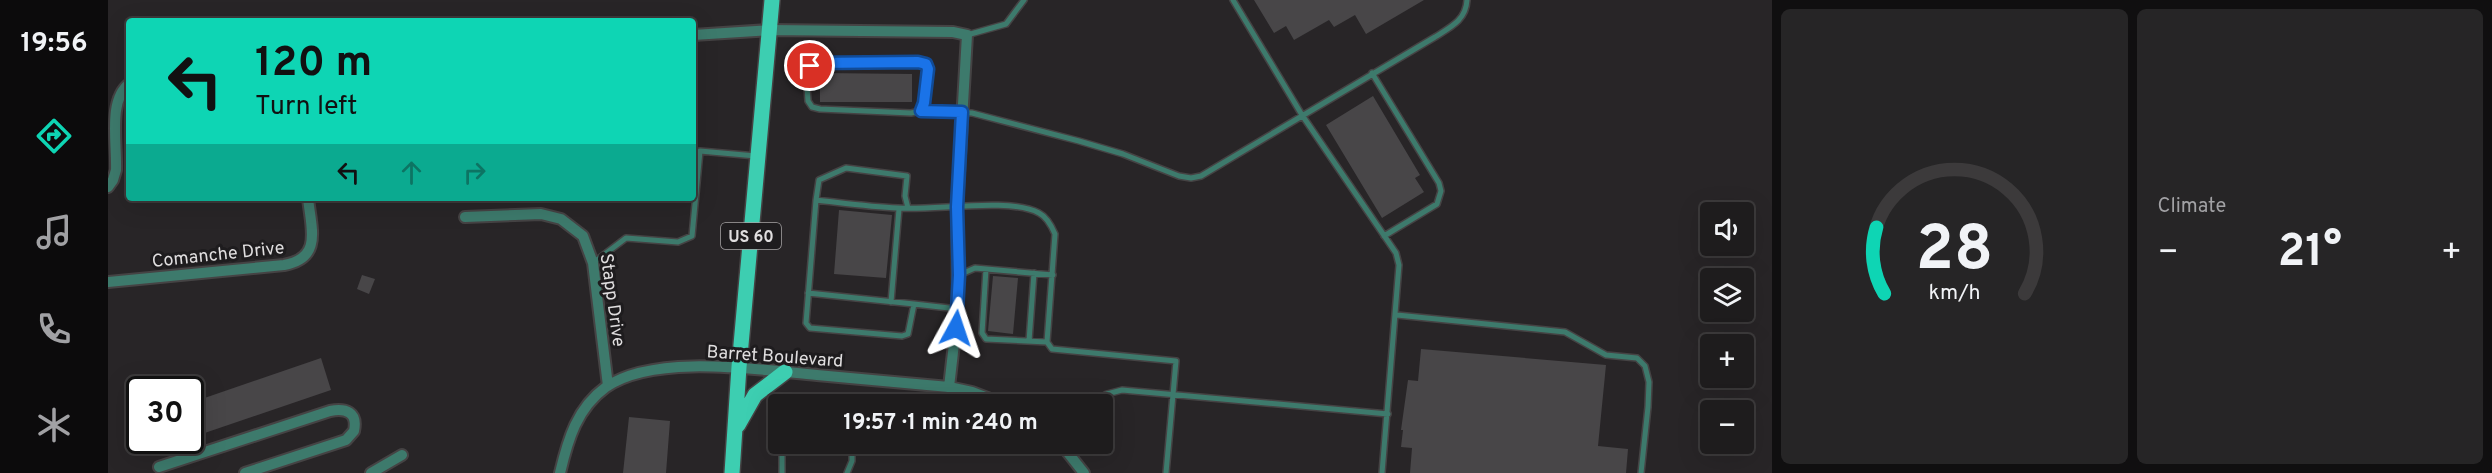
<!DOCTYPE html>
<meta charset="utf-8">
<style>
:root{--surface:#1e1c1d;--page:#262526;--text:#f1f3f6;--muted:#a1a1a4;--line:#3c3a3b;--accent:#0ed5b4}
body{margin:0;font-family:Overpass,sans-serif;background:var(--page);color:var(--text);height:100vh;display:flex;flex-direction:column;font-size:22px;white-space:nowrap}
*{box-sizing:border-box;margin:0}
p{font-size:20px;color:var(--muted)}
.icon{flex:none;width:33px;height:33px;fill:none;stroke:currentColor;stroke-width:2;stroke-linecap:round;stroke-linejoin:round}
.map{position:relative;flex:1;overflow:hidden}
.drawer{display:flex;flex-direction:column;gap:9px;padding:9px;background:#100f10;width:720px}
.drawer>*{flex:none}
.hud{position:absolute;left:18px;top:18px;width:570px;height:183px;border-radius:6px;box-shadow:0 6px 24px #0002,0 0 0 2px var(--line);background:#0ed5b4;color:#111;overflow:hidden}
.controls{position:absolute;left:1592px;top:202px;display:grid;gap:12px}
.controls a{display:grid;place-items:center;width:54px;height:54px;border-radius:6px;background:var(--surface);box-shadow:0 6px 24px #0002,0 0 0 2px var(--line);font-size:30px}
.speed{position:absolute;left:18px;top:376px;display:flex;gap:12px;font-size:30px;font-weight:700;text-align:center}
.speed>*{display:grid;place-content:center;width:78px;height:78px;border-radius:50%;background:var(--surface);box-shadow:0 6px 24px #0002,0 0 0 2px var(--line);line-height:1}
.speed .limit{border:3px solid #111;border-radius:9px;background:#fff;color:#111}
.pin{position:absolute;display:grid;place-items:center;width:51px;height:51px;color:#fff;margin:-26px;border:3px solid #fff;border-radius:50%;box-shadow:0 2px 6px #0007}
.me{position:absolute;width:66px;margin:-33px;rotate:5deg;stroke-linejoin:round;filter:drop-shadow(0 0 4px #0008)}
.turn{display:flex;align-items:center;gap:21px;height:126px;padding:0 30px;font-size:27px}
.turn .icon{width:78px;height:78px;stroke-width:2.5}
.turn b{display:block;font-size:42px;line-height:51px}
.lanes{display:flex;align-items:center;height:57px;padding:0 30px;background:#0003;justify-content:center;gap:30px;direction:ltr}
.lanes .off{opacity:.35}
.big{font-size:45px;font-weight:700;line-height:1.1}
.drawer .card{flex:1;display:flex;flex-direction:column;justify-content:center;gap:9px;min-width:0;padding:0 21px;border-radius:9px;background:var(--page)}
.drawer .dial{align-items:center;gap:0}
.dial svg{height:156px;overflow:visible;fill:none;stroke:var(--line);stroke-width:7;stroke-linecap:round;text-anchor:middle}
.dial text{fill:var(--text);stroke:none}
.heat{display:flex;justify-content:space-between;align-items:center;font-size:33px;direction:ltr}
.drawer .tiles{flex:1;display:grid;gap:9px;grid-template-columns:repeat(2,1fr)}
.trip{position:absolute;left:660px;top:394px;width:345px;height:60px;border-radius:6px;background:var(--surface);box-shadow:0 6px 24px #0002,0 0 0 2px var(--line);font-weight:700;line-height:60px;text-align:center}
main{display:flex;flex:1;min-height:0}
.tab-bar{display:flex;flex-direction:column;width:108px;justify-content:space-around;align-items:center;background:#0c0b0c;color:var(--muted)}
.tab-bar .icon{width:42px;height:42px}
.tab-bar .current{color:var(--accent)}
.tab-bar b{font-size:27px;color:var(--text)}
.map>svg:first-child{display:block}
.building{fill:#484648}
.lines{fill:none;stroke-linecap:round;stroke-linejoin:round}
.service-casing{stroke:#454344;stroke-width:8}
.minor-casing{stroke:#454344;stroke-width:14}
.primary-casing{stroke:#454344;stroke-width:18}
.service{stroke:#3d7a6c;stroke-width:5}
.minor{stroke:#3d7a6c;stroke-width:10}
.primary{stroke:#3dceb1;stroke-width:15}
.route-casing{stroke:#114b97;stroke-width:15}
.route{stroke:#1a73e8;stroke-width:10}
.labels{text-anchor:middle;stroke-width:6;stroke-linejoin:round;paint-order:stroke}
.shield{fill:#1e1c1e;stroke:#a6a4a5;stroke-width:1.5}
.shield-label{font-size:16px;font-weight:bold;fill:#e0dedf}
.street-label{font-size:18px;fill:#e0dedf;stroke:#1e1c1e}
</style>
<main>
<nav class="tab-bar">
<b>19:56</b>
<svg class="icon current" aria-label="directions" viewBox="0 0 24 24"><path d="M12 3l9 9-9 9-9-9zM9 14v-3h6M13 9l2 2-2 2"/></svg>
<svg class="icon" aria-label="music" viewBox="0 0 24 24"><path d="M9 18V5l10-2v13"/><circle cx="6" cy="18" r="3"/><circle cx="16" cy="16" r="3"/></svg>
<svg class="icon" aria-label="phone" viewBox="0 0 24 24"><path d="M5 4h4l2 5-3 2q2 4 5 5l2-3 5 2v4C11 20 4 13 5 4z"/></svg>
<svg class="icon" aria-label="climate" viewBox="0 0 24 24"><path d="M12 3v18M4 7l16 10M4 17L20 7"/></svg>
</nav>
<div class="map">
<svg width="1664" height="473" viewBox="0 0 1664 473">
<rect width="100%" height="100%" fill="#282527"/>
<!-- building -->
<path class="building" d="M1146 0H1316L1258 34 1247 15 1226 27 1221 20 1186 40 1178 26 1166 33Z
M712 73 804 74V102H712Z
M1265 96 1312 175 1307 178 1316 192 1274 218 1218 125Z
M731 210 784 215 778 278 726 274Z
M254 275 267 279 261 294 249 289Z
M885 276 910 278 905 334 880 331Z
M1313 349 1498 365 1490 446 1520 449 1518 473H1302L1304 448 1293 447 1295 430H1293L1300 380 1310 381Z
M213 358 223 390 82 438V403Z
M521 417 562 421 558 473H515Z"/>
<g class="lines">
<!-- service casing -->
<g class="service-casing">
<path id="service" d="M1125 0 1194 115 1288 253 1291 265 1274 473
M859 35 898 24 916 0
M810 62 818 64 820 69 816 103 813 111 803 113 712 109 704 107 700 101 698 73 706 63Z
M1264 73 1331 183 1333 191 1329 204 1276 236
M813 111 864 113 971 141 1015 154 1071 176 1083 178 1093 176 1327 37C1343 27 1358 20 1359 0
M708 200 711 180 738 168 799 176 797 196 800 208
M485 263 518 238 570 242 584 236 592 151 648 156
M878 269 874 333 878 339 939 342
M851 275 867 268 945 275
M700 293 806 304
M783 302 791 209
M850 309 806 304 800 334 794 336 702 328 698 323 708 200C735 203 762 207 790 208 825 211 902 197 931 213 939 217 944 227 947 234L939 342 944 349 1068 361 1058 473
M1289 315 1457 332 1498 355 1529 358 1537 366 1541 382 1540 407 1533 473
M921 341 926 273
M841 387 842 405
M980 405 999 394 1014 390 1280 414
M674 444V473
M739 473 744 461V444"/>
</g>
<!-- minor casing -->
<g class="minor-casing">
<path id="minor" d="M585 35 662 30 845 32 859 35 849 207 850 309 841 387
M0 187 5 180 8 170C9 143 0 100 21 84
M357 217 433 214 453 219 475 236 485 263 500 386
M0 282 176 265C215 258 203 228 200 198
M953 444 976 473
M51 467 222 411C238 408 250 412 246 431L238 440 137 473
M263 473 294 455
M452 473C460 439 469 408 498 387 547 353 652 370 709 375 753 379 797 383 841 387L864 392 898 405"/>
</g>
<!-- primary casing -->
<g class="primary-casing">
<path id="primary" d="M630 425 647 395 677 372
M624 473 631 367 664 0"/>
</g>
<!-- service -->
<use href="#service" class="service"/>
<!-- minor -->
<use href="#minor" class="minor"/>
<!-- primary -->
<use href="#primary" class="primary"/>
</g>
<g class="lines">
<!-- route casing -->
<g class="route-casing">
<path id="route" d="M702 66 706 63 810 62 818 64 820 69 816 103 813 111 854 112 849 207 851 275 848 328"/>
</g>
<!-- route -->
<use href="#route" class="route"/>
</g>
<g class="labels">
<!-- shield labels -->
<rect class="shield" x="613" y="223" width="60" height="26" rx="4.5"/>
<g class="shield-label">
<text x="643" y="242">US 60</text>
</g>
<!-- street labels -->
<g class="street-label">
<text transform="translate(110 254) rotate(-6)" y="6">Comanche Drive</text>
<text transform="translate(505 300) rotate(82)" y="6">Stapp Drive</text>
<text transform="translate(667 356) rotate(4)" y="6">Barret Boulevard</text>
</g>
</g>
</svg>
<div class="controls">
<a><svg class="icon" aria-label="sound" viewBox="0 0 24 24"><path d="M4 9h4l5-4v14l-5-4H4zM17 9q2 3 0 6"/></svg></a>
<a><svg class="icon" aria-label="layers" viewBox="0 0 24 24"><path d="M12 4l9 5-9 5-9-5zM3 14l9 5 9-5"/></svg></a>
<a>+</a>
<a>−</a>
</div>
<div class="speed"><div class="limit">30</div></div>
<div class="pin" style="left:702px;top:66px;background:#d93025"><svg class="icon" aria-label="arrive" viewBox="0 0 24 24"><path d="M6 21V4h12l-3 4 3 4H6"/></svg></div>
<svg class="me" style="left:848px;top:328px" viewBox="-20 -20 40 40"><path d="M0-17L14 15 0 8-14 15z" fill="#1a73e8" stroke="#fff" stroke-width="4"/></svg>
<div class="trip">19:57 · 1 min · 240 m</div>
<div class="hud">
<div class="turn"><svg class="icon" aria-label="left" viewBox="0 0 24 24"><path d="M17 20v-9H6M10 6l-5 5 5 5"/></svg><div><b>120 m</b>Turn left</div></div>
<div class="lanes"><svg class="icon" aria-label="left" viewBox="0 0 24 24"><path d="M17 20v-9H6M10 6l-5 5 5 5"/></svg><svg class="icon off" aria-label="ahead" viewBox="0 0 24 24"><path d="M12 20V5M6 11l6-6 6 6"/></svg><svg class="icon off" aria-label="right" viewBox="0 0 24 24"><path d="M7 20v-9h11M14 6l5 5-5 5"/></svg></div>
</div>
</div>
<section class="drawer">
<div class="tiles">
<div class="card dial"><svg viewBox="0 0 100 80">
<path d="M14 69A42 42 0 1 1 86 69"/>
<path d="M14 69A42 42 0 0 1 10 35" stroke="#0ed5b4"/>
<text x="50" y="56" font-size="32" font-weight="700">28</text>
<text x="50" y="72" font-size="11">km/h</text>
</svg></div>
<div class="card"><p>Climate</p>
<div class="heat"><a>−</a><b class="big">21°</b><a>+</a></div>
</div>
</div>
</section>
</main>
